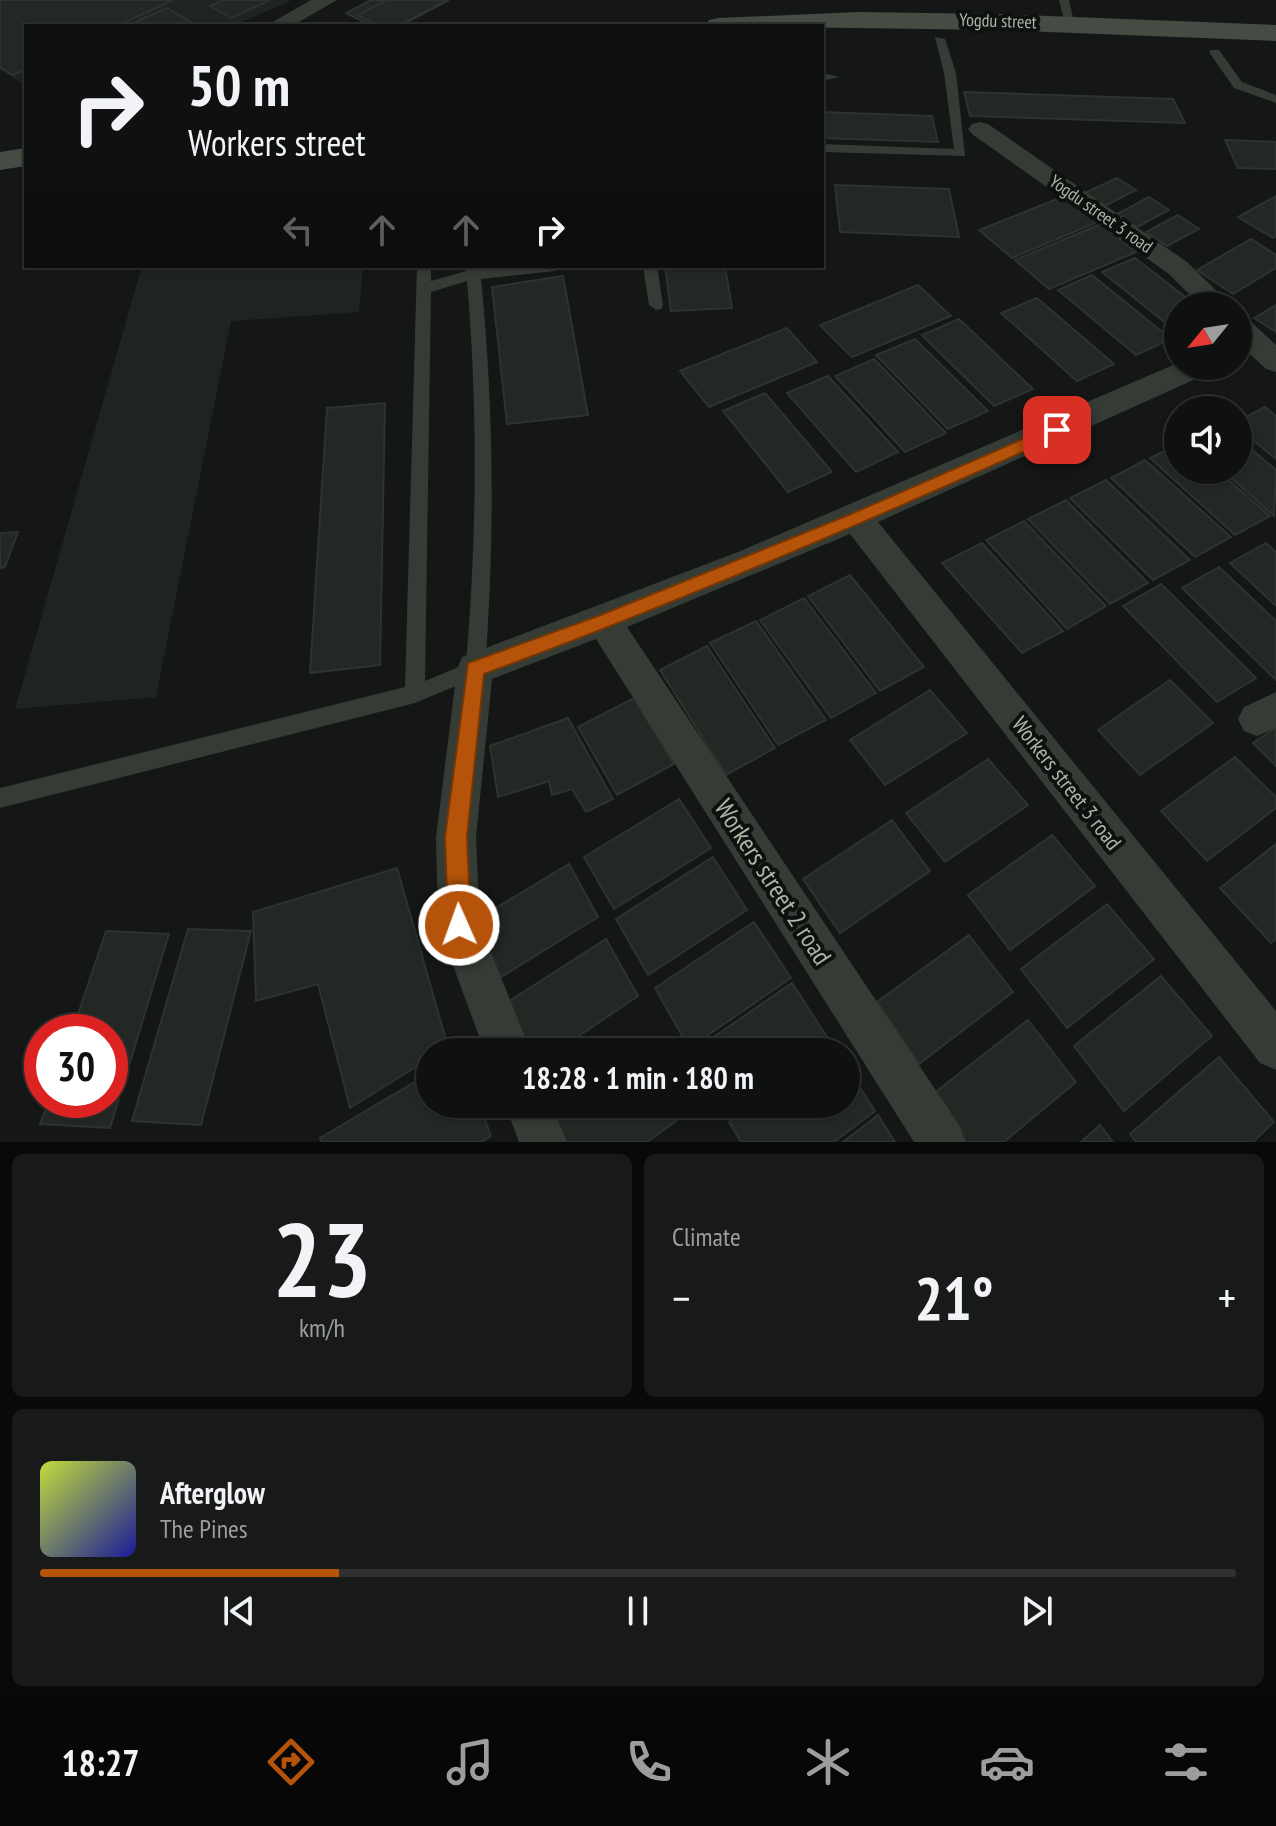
<!DOCTYPE html>
<meta charset="utf-8">
<style>
:root{--surface:#0f1110;--page:#181a19;--text:#f1f3f6;--muted:#9b9d9f;--line:#2f3130;--accent:#b45309}
body{margin:0;font-family:"PT Sans Narrow",sans-serif;background:var(--page);color:var(--text);height:100vh;display:flex;flex-direction:column;font-size:30px;white-space:nowrap}
*{box-sizing:border-box;margin:0}
p{font-size:26px;color:var(--muted)}
.icon{flex:none;width:44px;height:44px;fill:none;stroke:currentColor;stroke-width:2;stroke-linecap:round;stroke-linejoin:round}
.map{position:relative;height:1142px;overflow:hidden}
.details{display:flex;flex-direction:column;gap:12px;padding:12px;background:#080909;flex:1}
.details>*{flex:none}
.banner{position:absolute;left:24px;top:24px;width:800px;height:244px;border-radius:0px;box-shadow:0 2px 6px #0004,0 0 0 2px var(--line);background:#0f1110;color:var(--text);overflow:hidden}
.needle{width:52px;rotate:240deg}
.fabs{position:absolute;left:1164px;top:292px;display:grid;gap:16px}
.fabs a{display:grid;place-items:center;width:88px;height:88px;border-radius:50%;background:var(--surface);box-shadow:0 2px 6px #0004,0 0 0 2px var(--line);font-size:40px}
.speed{position:absolute;left:24px;top:1014px;display:flex;gap:16px;font-size:40px;font-weight:700;text-align:center}
.speed>*{display:grid;place-content:center;width:104px;height:104px;border-radius:50%;background:var(--surface);box-shadow:0 2px 6px #0004,0 0 0 2px var(--line);line-height:1}
.speed .limit{border:12px solid #d22;background:#fff;color:#111}
.pin{position:absolute;display:grid;place-items:center;width:68px;height:68px;color:#fff;margin:-34px;border-radius:16px;box-shadow:0 4px 12px #0006}
.me{position:absolute;width:88px;margin:-44px;rotate:358deg;stroke-linejoin:round;filter:drop-shadow(0 0 6px #0008)}
.turn{display:flex;align-items:center;gap:28px;height:168px;padding:0 32px;font-size:36px}
.turn .icon{width:104px;height:104px;stroke-width:2.5}
.turn b{display:block;font-size:56px;line-height:68px}
.lanes{display:flex;align-items:center;height:76px;padding:0 32px;background:#0003;justify-content:center;gap:40px;direction:ltr}
.lanes .off{opacity:.35}
.big{font-size:60px;font-weight:700;line-height:1.1}
.details .tile{flex:1;display:flex;flex-direction:column;justify-content:center;gap:12px;min-width:0;padding:0 28px;border-radius:12px;background:var(--page)}
.details .dial{align-items:center;gap:0}
.dial b{font-size:104px;line-height:1}
.song{display:flex;align-items:center;gap:24px}
.cover{width:96px;height:96px;border-radius:12px;background:linear-gradient(135deg,hsl(70 70% 55%),hsl(240 70% 35%))}
.played{height:8px;border-radius:4px;background:linear-gradient(90deg,var(--accent) 25%,var(--line) 25%)}
.keys{display:flex;justify-content:space-around;direction:ltr}
.heat{display:flex;justify-content:space-between;align-items:center;font-size:44px;direction:ltr}
.details .tiles{flex:1;display:grid;gap:12px;grid-template-columns:1fr 1fr}
.tile:last-child{grid-column:span 2}
.trip{position:absolute;left:416px;top:1038px;width:444px;height:80px;border-radius:40px;background:var(--surface);box-shadow:0 2px 6px #0004,0 0 0 2px var(--line);font-weight:700;line-height:80px;text-align:center}
.menu{display:flex;height:128px;justify-content:space-around;align-items:center;background:#060706;color:var(--muted)}
.menu .icon{width:56px;height:56px}
.menu .on{color:var(--accent)}
.menu b{font-size:36px;color:var(--text)}
.map>svg:first-child{display:block}
.built{fill:#202421}
.building{fill:#242825;stroke:#2e332f;stroke-width:2}
.lines{fill:none;stroke-linecap:round;stroke-linejoin:round}
.service{fill:#353c35;fill-rule:evenodd}
.minor{fill:#353c35;fill-rule:evenodd}
.secondary{fill:#444c43;fill-rule:evenodd}
.route{fill:#b45309;stroke:#753606;stroke-width:2}
.labels{text-anchor:middle;stroke-width:8;stroke-linejoin:round;paint-order:stroke}
.far-street-label{font-size:18px;fill:#a8b8a5;stroke:#0f1110}
.street-label{font-size:22px;fill:#a8b8a5;stroke:#0f1110}
.near-street-label{font-size:26px;fill:#a8b8a5;stroke:#0f1110}
</style>
<div class="map">
<svg width="1276" height="1142" viewBox="0 0 1276 1142">
<rect width="100%" height="100%" fill="#141715"/>
<!-- built -->
<path class="built" d="M0 0H292L233 26H26V85L0 70Z
M142 266H363L359 312 231 321 156 697 15 709Z"/>
<!-- building -->
<path class="building" d="M0 0H173L117 26H26V69L13 75 0 67Z
M223 0H270L231 18 210 6Z
M371 0H449L400 26H371L346 13Z
M387 0H447L398 26H379L357 15Z
M167 8 192 23 127 26Z
M964 92 1173 99 1185 123 970 116Z
M822 112 932 116 938 142 822 138Z
M1225 140 1276 142V169L1238 168Z
M1117 178 1136 190 1105 206 1085 193Z
M835 185 949 189 959 237 840 232Z
M1065 196 1098 222 1012 258 979 230Z
M1276 196V236L1273 238 1238 217Z
M1149 197 1169 210 1137 227 1117 214Z
M1178 215 1199 229 1167 246 1146 232Z
M1101 224 1136 252 1049 289 1015 260Z
M1251 239 1276 255V268L1233 294 1197 270Z
M1135 258 1197 306H1178V333L1102 272Z
M665 266H725L732 308 671 311Z
M1092 275 1171 339 1136 355 1058 290Z
M563 276 588 415 507 424 492 287Z
M918 285 951 316 852 357 820 325Z
M1037 298 1114 364 1077 381 1001 313Z
M1276 305V332L1254 318Z
M959 319 1033 389 994 406 922 335Z
M787 328 817 362 709 407 680 371Z
M915 339 988 411 948 429 876 355Z
M874 359 946 433 905 452 835 376Z
M828 376 898 452 856 472 787 393Z
M765 393 832 472 788 492 723 411Z
M385 403 380 665 310 673 327 408Z
M1265 407 1276 416V459L1238 428V421Z
M1238 438 1276 470 1274 516 1222 470H1238Z
M1178 444V470H1217L1270 516 1235 535 1150 458Z
M1145 460 1231 537 1195 557 1111 478Z
M1106 480 1190 560 1153 580 1070 498Z
M1066 500 1148 583 1110 604 1028 519Z
M1024 521 1106 606 1067 629 986 540Z
M18 532 5 567 0 568V533Z
M982 543 1063 631 1022 653 942 563Z
M1266 543 1276 552V606L1230 563Z
M1219 567 1276 621V680L1182 588Z
M850 575 924 667 880 691 808 596Z
M1161 584 1256 678 1217 702 1123 606Z
M804 598 876 693 831 718 760 620Z
M756 621 826 720 778 745 710 643Z
M707 646 775 748 726 775 660 670Z
M1170 680 1213 723 1140 775 1098 730Z
M930 690 967 733 885 785 850 740Z
M634 698 674 764 617 795 578 727Z
M568 718 613 799 586 812 572 789 552 795 549 781 498 797 490 746Z
M1276 728V766L1253 743Z
M1235 757 1276 797V808L1207 861 1161 811Z
M988 759 1028 805 945 862 906 813Z
M679 799 711 848 614 909 584 857Z
M892 820 930 871 840 933 803 879Z
M1052 835 1095 886 1010 950 968 895Z
M1276 844V939L1271 943 1220 888Z
M713 857 747 910 648 975 616 919Z
M569 864 598 917 493 982 466 926Z
M397 868 448 1047 430 1052V1058L350 1108 318 984 256 1001 253 912Z
M1107 904 1154 959 1067 1028 1021 969Z
M754 922 791 978 689 1048 655 988Z
M188 929 251 931 201 1125 132 1121Z
M106 931 169 934 110 1128 40 1124 49 1100H110V1032H72Z
M969 935 1013 992 919 1064 877 1002Z
M606 939 638 996 555 1052H522L500 1007Z
M1161 976 1212 1036 1124 1111 1074 1046Z
M792 983 831 1043 819 1052H692Z
M1028 1020 1076 1082 1004 1142H966L933 1094Z
M1219 1057 1274 1122 1253 1142H1136L1130 1134Z
M846 1066 875 1111 834 1142H741L729 1122 754 1104H846Z
M430 1073V1104H479L491 1136 482 1142H321L320 1138Z
M569 1104H692L694 1108 647 1142H559L548 1119Z
M719 1104H747L727 1118Z
M878 1115 895 1142H843Z
M1100 1125 1113 1142H1081Z"/>
<g class="lines">
<!-- service -->
<path class="service" d="M1059 0H1069L1075 26 1065 24Z
M935 37 945 39 956 73 965 156 822 152V144L954 149 944 73Z
M1211 50H1219L1242 82 1276 95V103L1234 88 1209 52Z
M822 73 839 77 822 81Z
M417 266H431V281L466 271V266H480V270L562 266 555 271 481 279C494 409 495 539 485 669L482 675 415 703 0 808V788L405 687ZM467 281C478 409 477 536 466 664L425 681 431 292Z
M643 266H657L663 305 661 309 656 310 649 305Z"/>
<!-- minor -->
<path class="minor" d="M311 0H337L292 26H266Z
M980 122 988 124 1187 262 1232 306H1201L1169 274 972 134 968 129 972 124Z
M1238 316 1248 319 1276 345V372L1266 369 1238 343Z
M1178 363 1214 366 1209 373 878 522 1276 1011V1070L1260 1063 850 534 627 627 959 1125 966 1142H914L596 639 492 679 476 837 480 925 531 1052H485L438 925 436 837 457 669 462 657 738 552Z
M1276 692V728L1257 736 1244 731 1238 719 1244 707Z
M505 1104H551L567 1142H519Z"/>
<!-- secondary -->
<path class="secondary" d="M858 12 998 14 1276 25V41L998 30 705 26 709 20 719 18Z
M26 148V166L0 170V152Z"/>
</g>
<!-- route -->
<path class="route" d="M1057 424 1065 430 1063 434C872 520 681 602 484 674L467 837 471 925 467 933 459 937 451 933 448 925 445 837 468 663 598 616 851 514Z"/>
<g class="labels">
<!-- far-street labels -->
<g class="far-street-label">
<text transform="translate(998 21) rotate(2)" y="6">Yogdu street</text>
<text transform="translate(1101 214) rotate(35)" y="6">Yogdu street 3 road</text>
</g>
<!-- street labels -->
<g class="street-label">
<text transform="translate(1067 783) rotate(52)" y="8">Workers street 3 road</text>
</g>
<!-- near-street labels -->
<g class="near-street-label">
<text transform="translate(773 882) rotate(57)" y="9">Workers street 2 road</text>
</g>
</g>
</svg>
<div class="fabs">
<a><svg class="needle" viewBox="-14 -14 28 28"><path d="M0-13l5 13h-10z" fill="#e53935"/><path d="M0 13l5-13h-10z" fill="#9b9d9f"/></svg></a>
<a><svg class="icon" aria-label="sound" viewBox="0 0 24 24"><path d="M4 9h4l5-4v14l-5-4H4zM17 9q2 3 0 6"/></svg></a>
</div>
<div class="speed"><div class="limit">30</div></div>
<div class="pin" style="left:1057px;top:430px;background:#d93025"><svg class="icon" aria-label="arrive" viewBox="0 0 24 24"><path d="M6 21V4h12l-3 4 3 4H6"/></svg></div>
<svg class="me" style="left:459px;top:925px" viewBox="-20 -20 40 40"><circle r="17" fill="#b45309" stroke="#fff" stroke-width="3"/><path d="M0-11L8 9 0 5-8 9z" fill="#fff"/></svg>
<div class="trip">18:28 · 1 min · 180 m</div>
<div class="banner">
<div class="turn"><svg class="icon" aria-label="right" viewBox="0 0 24 24"><path d="M7 20v-9h11M14 6l5 5-5 5"/></svg><div><b>50 m</b>Workers street</div></div>
<div class="lanes"><svg class="icon off" aria-label="left" viewBox="0 0 24 24"><path d="M17 20v-9H6M10 6l-5 5 5 5"/></svg><svg class="icon off" aria-label="ahead" viewBox="0 0 24 24"><path d="M12 20V5M6 11l6-6 6 6"/></svg><svg class="icon off" aria-label="ahead" viewBox="0 0 24 24"><path d="M12 20V5M6 11l6-6 6 6"/></svg><svg class="icon" aria-label="right" viewBox="0 0 24 24"><path d="M7 20v-9h11M14 6l5 5-5 5"/></svg></div>
</div>
</div>
<section class="details">
<div class="tiles">
<div class="tile dial"><b>23</b><p>km/h</p></div>
<div class="tile"><p>Climate</p>
<div class="heat"><a>−</a><b class="big">21°</b><a>+</a></div>
</div>
<div class="tile">
<div class="song"><i class="cover"></i><div><b>Afterglow</b><p>The Pines</p></div></div>
<div class="played"></div>
<div class="keys"><svg class="icon" aria-label="previous" viewBox="0 0 24 24"><path d="M18 5L8 12l10 7zM5 5v14"/></svg><svg class="icon" aria-label="pause" viewBox="0 0 24 24"><path d="M8 5v14M16 5v14"/></svg><svg class="icon" aria-label="next" viewBox="0 0 24 24"><path d="M6 5l10 7-10 7zM19 5v14"/></svg></div>
</div>
</div>
</section>
<nav class="menu">
<b>18:27</b>
<svg class="icon on" aria-label="directions" viewBox="0 0 24 24"><path d="M12 3l9 9-9 9-9-9zM9 14v-3h6M13 9l2 2-2 2"/></svg>
<svg class="icon" aria-label="music" viewBox="0 0 24 24"><path d="M9 18V5l10-2v13"/><circle cx="6" cy="18" r="3"/><circle cx="16" cy="16" r="3"/></svg>
<svg class="icon" aria-label="phone" viewBox="0 0 24 24"><path d="M5 4h4l2 5-3 2q2 4 5 5l2-3 5 2v4C11 20 4 13 5 4z"/></svg>
<svg class="icon" aria-label="climate" viewBox="0 0 24 24"><path d="M12 3v18M4 7l16 10M4 17L20 7"/></svg>
<svg class="icon" aria-label="car" viewBox="0 0 24 24"><path d="M5 17H2v-5l4-1 3-4h7l3 4 3 1v5h-3M9 17h6M6 11h13"/><circle cx="7" cy="17" r="2"/><circle cx="17" cy="17" r="2"/></svg>
<svg class="icon" aria-label="filters" viewBox="0 0 24 24"><path d="M4 7h16M4 17h16"/><circle cx="9" cy="7" r="2"/><circle cx="15" cy="17" r="2"/></svg>
</nav>
